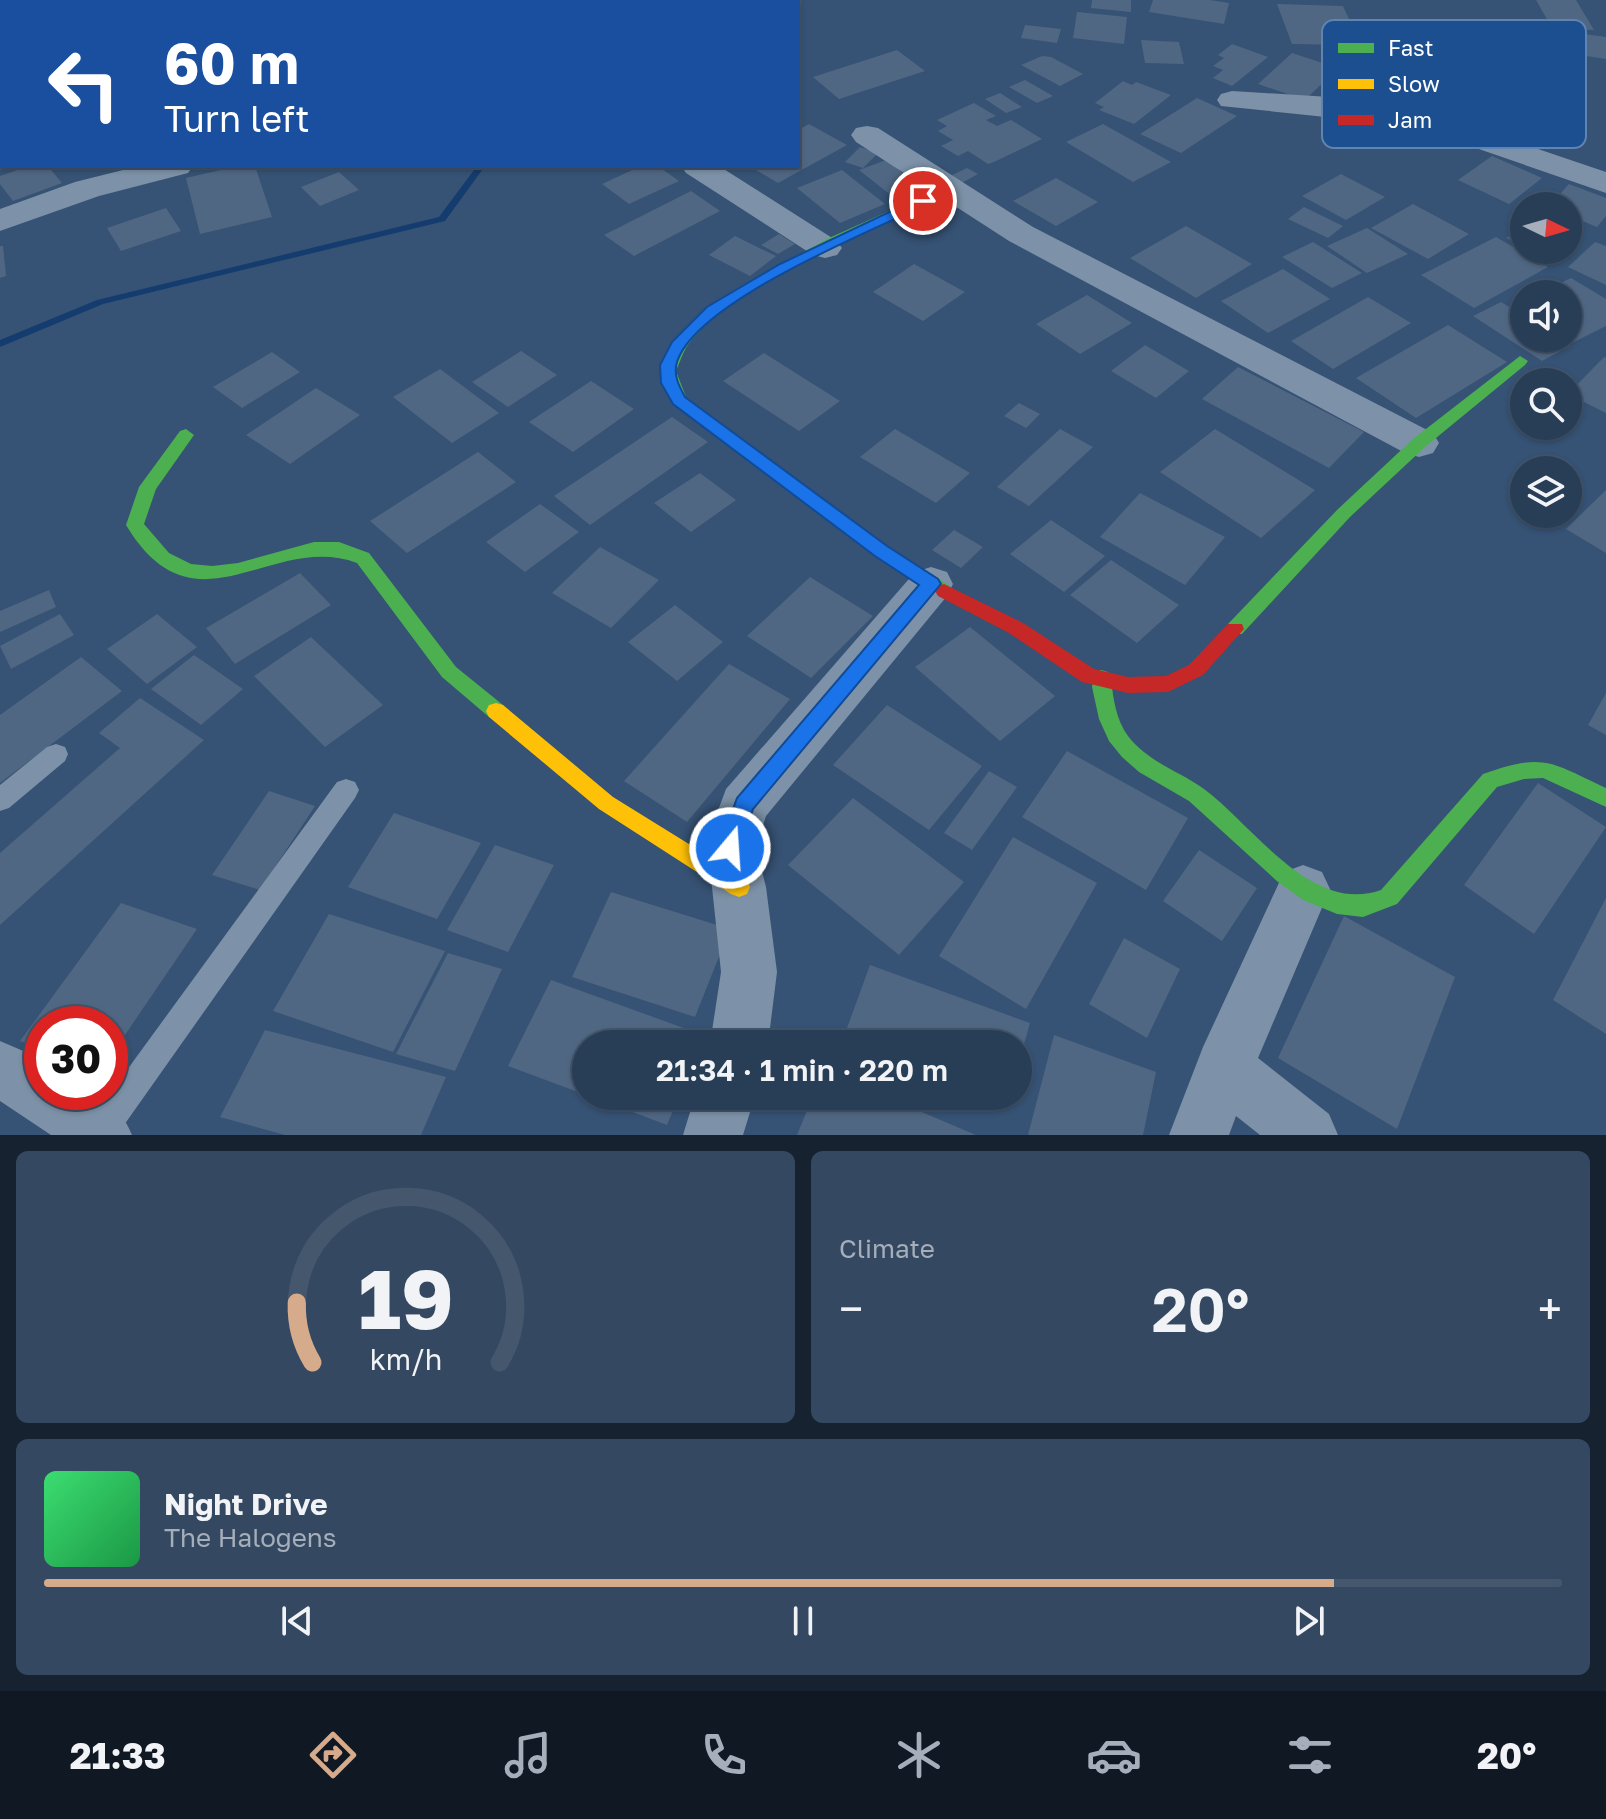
<!DOCTYPE html>
<meta charset="utf-8">
<style>
:root{--surface:#283e57;--page:#344961;--text:#f1f3f6;--muted:#a5aeba;--line:#44576d;--accent:#d6ab8b}
body{margin:0;font-family:"Golos Text",sans-serif;background:var(--page);color:var(--text);height:100vh;display:flex;flex-direction:column;font-size:30px;white-space:nowrap}
*{box-sizing:border-box;margin:0}
p{font-size:26px;color:var(--muted)}
.icon{flex:none;width:44px;height:44px;fill:none;stroke:currentColor;stroke-width:2;stroke-linecap:round;stroke-linejoin:round}
.map{position:relative;height:1135px;overflow:hidden}
.details{display:flex;flex-direction:column;gap:16px;padding:16px;background:#162230;flex:1}
.details>*{flex:none}
.banner{position:absolute;left:0px;top:0px;width:800px;height:168px;box-shadow:0 2px 6px #0004,0 0 0 2px var(--line);background:#1a4fa0;color:#fff;overflow:hidden}
.needle{width:52px;rotate:95deg}
.tools{position:absolute;left:1510px;top:192px;display:grid;gap:16px}
.tools a{display:grid;place-items:center;width:72px;height:72px;border-radius:50%;background:var(--surface);box-shadow:0 2px 6px #0004,0 0 0 2px var(--line);font-size:40px}
.speed{position:absolute;left:24px;top:1006px;display:flex;gap:16px;font-size:40px;font-weight:700;text-align:center}
.speed>*{display:grid;place-content:center;width:104px;height:104px;border-radius:50%;background:var(--surface);box-shadow:0 2px 6px #0004,0 0 0 2px var(--line);line-height:1}
.speed .limit{border:12px solid #d22;background:#fff;color:#111}
.pin{position:absolute;display:grid;place-items:center;width:68px;height:68px;color:#fff;margin:-34px;border:4px solid #fff;border-radius:50%;box-shadow:0 2px 8px #0007}
.me{position:absolute;width:88px;margin:-44px;rotate:18deg;stroke-linejoin:round;filter:drop-shadow(0 0 6px #0008)}
.turn{display:flex;align-items:center;gap:28px;height:168px;padding:0 32px;font-size:36px}
.turn .icon{width:104px;height:104px;stroke-width:2.5}
.turn b{display:block;font-size:56px;line-height:68px}
.big{font-size:60px;font-weight:600;line-height:1.1}
.details .card{flex:1;display:flex;flex-direction:column;justify-content:center;gap:12px;min-width:0;padding:0 28px;border-radius:12px;background:var(--page)}
.details .dial{align-items:center;gap:0}
.dial svg{height:208px;overflow:visible;fill:none;stroke:var(--line);stroke-width:7;stroke-linecap:round;text-anchor:middle}
.dial text{fill:var(--text);stroke:none}
.song{display:flex;align-items:center;gap:24px}
.cover{width:96px;height:96px;border-radius:12px;background:linear-gradient(135deg,hsl(140 70% 55%),hsl(140 70% 35%))}
.played{height:8px;border-radius:4px;background:linear-gradient(90deg,var(--accent) 85%,var(--line) 85%)}
.keys{display:flex;justify-content:space-around;direction:ltr}
.heat{display:flex;justify-content:space-between;align-items:center;font-size:44px;direction:ltr}
.details .tiles{flex:1;display:grid;gap:16px;grid-template-columns:1fr 1fr}
.card:last-child{grid-column:span 2}
.trip{position:absolute;left:572px;top:1030px;width:460px;height:80px;border-radius:40px;background:var(--surface);box-shadow:0 2px 6px #0004,0 0 0 2px var(--line);font-weight:600;line-height:80px;text-align:center}
.tab-bar{display:flex;height:128px;justify-content:space-around;align-items:center;background:#101923;color:var(--muted)}
.tab-bar .icon{width:56px;height:56px}
.tab-bar .on{color:var(--accent)}
.tab-bar b{font-size:36px;color:var(--text)}
.map>svg:first-child{display:block}
.lines{fill:none;stroke-linecap:round;stroke-linejoin:round}
.stream{fill:#153c6e;fill-rule:evenodd}
.building{fill:#506783}
.lane{fill:#7d92a8;fill-rule:evenodd}
.street{fill:#7d92a8;fill-rule:evenodd}
.fast{fill:#4caf50;fill-rule:evenodd}
.slow{fill:#ffc107;fill-rule:evenodd}
.jam{fill:#c62828;fill-rule:evenodd}
.route{fill:#1a73e8;stroke:#114b97;stroke-width:2}
.key{fill:#1b4f8f;stroke:#5f84b1;stroke-width:2}
.key-label{font-size:22px;fill:#fff}
</style>
<div class="map">
<svg width="1606" height="1135" viewBox="0 0 1606 1135">
<rect width="100%" height="100%" fill="#365274"/>
<g class="lines">
<!-- stream -->
<path class="stream" d="M662 0H674L672 2H661Z
M477 166H485L445 221 103 304 0 347V340L97 300 439 217Z"/>
</g>
<!-- building -->
<path class="building" d="M1092 0H1131V12L1091 8Z
M1153 0H1210L1229 3 1224 24 1149 12Z
M1536 0H1576L1594 30 1552 28Z
M1277 4 1343 6 1349 19H1340L1352 45 1292 44Z
M1077 12 1127 17 1124 44 1073 38Z
M1025 25 1061 29 1057 43 1021 38Z
M1569 32 1606 37V59L1559 52 1557 37 1569 39Z
M1141 40 1179 42 1184 64 1145 63Z
M1232 44 1268 57 1232 86 1213 78 1223 70 1213 66 1224 58 1218 55Z
M897 50 925 71 839 99 813 77Z
M1292 53 1338 68 1305 100 1258 84Z
M1042 56 1051 57 1083 74 1060 86 1021 65Z
M1025 80 1053 96 1037 103 1009 87Z
M1123 81 1132 85 1136 82 1171 95 1134 124 1099 110 1104 107 1095 103Z
M1000 93 1022 107 1006 113 985 99Z
M1197 98 1237 116 1181 153 1140 134Z
M974 103 996 116 986 120 997 126 1011 120 1042 139 994 162 988 164 968 151 958 156 941 146 953 140 938 131 947 126 937 120Z
M809 124 847 145 778 183 749 166H798V130Z
M1103 124 1171 162 1133 182 1066 142Z
M860 147 878 153 863 168 845 162Z
M1492 156 1542 178 1509 204 1458 180Z
M886 160 924 189 897 200 859 170Z
M29 166H48L62 183 13 201 0 184V176Z
M238 166H255L272 217 200 234 186 178Z
M641 166H658L679 181 629 204 602 184Z
M967 168 978 174 960 184 948 177Z
M842 170 885 204 840 223 797 188Z
M339 172 359 190 320 206 301 187Z
M1341 174 1385 197 1346 220 1302 196Z
M1056 178 1098 202 1056 226 1013 201Z
M1569 184 1606 198V216L1597 227 1568 215V206H1549Z
M691 191 720 211 634 256 604 235Z
M1413 204 1469 234 1428 259 1371 228Z
M1304 207 1343 226 1328 238 1288 219Z
M166 208 181 231 121 251 107 228Z
M1186 226 1252 264 1196 298 1130 258Z
M1524 226V247L1506 238Z
M1367 228 1408 254 1367 273 1327 246Z
M779 234 795 244 778 254 761 245Z
M735 236 776 256 750 276 709 255Z
M1496 237 1548 267 1474 308 1421 275Z
M1313 242 1362 273 1332 288 1282 257Z
M1595 242 1606 246V285L1568 267Z
M0 246H3L6 276 0 278Z
M914 264 965 292 923 321 873 292Z
M1283 269 1330 299 1268 333 1221 301Z
M1571 278 1606 299V326L1570 344 1561 338H1568V294H1537Z
M1087 295 1132 323 1080 354 1036 324Z
M1368 297 1411 323 1333 369 1291 341Z
M1501 302 1524 316V338H1558L1570 346 1542 361 1473 316Z
M1448 325 1507 362 1416 418 1356 378Z
M1145 345 1189 371 1156 398 1111 371Z
M521 351 557 375 508 407 472 382Z
M272 352 300 372 242 408 213 387Z
M764 353 840 401 799 431 723 381Z
M1604 357 1606 358V413L1568 394Z
M1238 367 1364 432 1329 468 1202 399Z
M440 369 499 413 452 443 393 397Z
M591 381 634 409 573 452 529 422Z
M316 388 360 415 290 464 246 435Z
M1019 403 1040 414 1026 428 1004 416Z
M672 417 708 442 590 525 554 496Z
M895 429 970 473 936 503 860 457Z
M1060 429 1093 447 1029 506 997 487Z
M1215 429 1315 490 1261 538 1160 472Z
M478 452 516 482 407 553 370 521Z
M700 473 736 500 691 532 654 503Z
M1606 490V553L1566 529Z
M1140 493 1225 537 1185 585 1100 537Z
M540 504 579 532 525 572 486 542Z
M1051 520 1105 556 1064 592 1010 554Z
M954 530 983 547 961 568 932 550Z
M600 547 659 580 611 628 552 593Z
M1111 560 1179 605 1137 643 1070 595Z
M300 573 331 605 235 664 206 628Z
M810 577 873 616 811 678 747 636Z
M49 590 56 607 0 632V611Z
M675 605 723 642 677 681 628 642Z
M60 614 74 635 11 669 0 646Z
M157 614 197 647 147 684 107 649Z
M970 627 1055 696 1000 741 915 667Z
M311 637 383 705 325 747 254 676Z
M194 655 243 689 201 725 151 689Z
M81 657 122 691 0 783V715Z
M729 664 790 699 687 822 624 781Z
M1606 693V735L1588 725Z
M140 698 204 740 0 925V853L120 748 99 733Z
M887 705 982 766 929 830 833 765Z
M1067 751 1188 818 1146 890 1022 817Z
M989 771 1017 787 972 850 944 833Z
M1538 783 1606 827 1534 934 1464 885Z
M269 791 315 806 260 890 212 875Z
M853 798 964 882 899 955 788 865Z
M394 813 481 843 437 919 348 887Z
M1013 837 1097 883 1026 1009 939 956Z
M495 845 554 865 508 952 447 930Z
M1199 850 1257 888 1222 941 1163 901Z
M611 892 730 929 695 1017 572 977Z
M1606 898V1034L1553 1000Z
M121 903 197 929 110 1057V1024H42V1049L20 1041Z
M329 914 445 951 393 1052 273 1011Z
M1344 916 1455 977 1397 1129 1278 1058Z
M1124 938 1180 969 1147 1038 1089 1004Z
M448 953 502 969 455 1071 396 1054Z
M870 965 1030 1023 1019 1062 1018 1044H857L843 1039Z
M551 980 703 1035 700 1044H586V1095L508 1066Z
M265 1030 446 1077 421 1135H285L220 1117Z
M1054 1035 1156 1072 1143 1135H1028Z
M590 1096H679L667 1125Z
M813 1096H884L976 1135H797Z"/>
<g class="lines">
<!-- lane -->
<path class="lane" d="M56 744 65 747 68 754 65 761 9 808 0 811V785L47 747Z
M346 779 355 782 359 790 355 798 117 1135H86L89 1122 337 782Z"/>
<!-- street -->
<path class="street" d="M162 0H191L193 2H164Z
M1232 91 1330 97 1417 108 1606 172V193L1412 126 1221 106 1217 100 1221 94Z
M867 126 878 128 1033 227 1433 433 1439 443 1433 453 1419 457 1405 453 1009 241 856 142 851 135 856 128Z
M139 166H193L188 173 99 196 0 231V209L75 182Z
M681 166H719L837 241 842 248 837 255 825 258 813 255 686 173Z
M931 567 947 572 953 584 947 596 766 816 756 848 766 887 777 972 768 1044H710L721 972 712 887 704 848 726 789 915 572Z
M1303 865 1322 872 1330 889 1258 1058 1329 1114 1338 1135H1260L1236 1116 1229 1135H1169L1203 1047 1284 872Z
M0 1041 42 1059V1092C86 1092 113 1089 132 1135H51L0 1101Z
M695 1096H755L743 1135H683Z"/>
<!-- fast -->
<path class="fast" d="M947 185 952 186V192C886 222 723 289 686 348 682 355 679 364 676 371L686 397 887 546 950 586 953 591 950 596 944 598 875 556 673 404 660 371 675 341 702 314 740 287 829 238Z
M1520 356 1528 361 1525 365 1425 447 1350 517 1242 634H1228L1226 629 1228 624 1338 509 1413 439Z
M186 429 194 435 156 489 144 524 169 553 191 564 212 566 238 563 314 542H339L369 553 456 667 503 705 506 711 503 717 496 719 489 717 442 677 357 563C271 531 195 640 126 525L139 487 180 431Z
M1101 670 1108 672 1111 678C1113 698 1116 720 1128 736 1148 762 1179 771 1204 789 1254 826 1311 915 1381 890L1483 774C1544 752 1550 762 1606 788V807L1543 778 1524 779 1497 787 1397 904 1363 917 1337 914 1303 900 1278 882 1189 801 1139 772 1122 757 1109 741 1099 719 1092 687 1094 672Z"/>
<!-- slow -->
<path class="slow" d="M496 703 503 705 613 797 747 880 750 887 747 894 739 897 731 894 599 809 489 717 486 711 489 705Z"/>
<!-- jam -->
<path class="jam" d="M944 584 1023 623 1094 669 1128 677 1166 676 1189 665 1228 624H1242L1244 629 1203 675 1168 692 1128 693 1082 682 1009 633 938 596 935 591 938 586Z"/>
</g>
<!-- route -->
<path class="route" d="M923 196 930 201 928 204C870 231 696 302 677 362 673 375 679 386 685 397L887 546 938 579 941 584 753 809 738 854 730 857 722 854 719 848 737 798 919 585 875 556 673 404 661 383 660 365 672 342 707 307 780 264Z"/>
<!-- legend -->
<rect x="1322" y="20" width="264" height="128" rx="12" class="key"/>
<rect x="1338" y="43" width="36" height="10" fill="#4caf50"/>
<rect x="1338" y="79" width="36" height="10" fill="#ffc107"/>
<rect x="1338" y="115" width="36" height="10" fill="#c62828"/>
<g class="key-label">
<text x="1388" y="56">Fast</text>
<text x="1388" y="92">Slow</text>
<text x="1388" y="128">Jam</text>
</g>
</svg>
<div class="tools">
<a><svg class="needle" viewBox="-14 -14 28 28"><path d="M0-13l5 13h-10z" fill="#e53935"/><path d="M0 13l5-13h-10z" fill="#a5aeba"/></svg></a>
<a><svg class="icon" aria-label="sound" viewBox="0 0 24 24"><path d="M4 9h4l5-4v14l-5-4H4zM17 9q2 3 0 6"/></svg></a>
<a><svg class="icon" aria-label="search" viewBox="0 0 24 24"><circle cx="10" cy="10" r="6"/><path d="M15 15l6 6"/></svg></a>
<a><svg class="icon" aria-label="layers" viewBox="0 0 24 24"><path d="M12 4l9 5-9 5-9-5zM3 14l9 5 9-5"/></svg></a>
</div>
<div class="speed"><div class="limit">30</div></div>
<div class="pin" style="left:923px;top:201px;background:#d93025"><svg class="icon" aria-label="arrive" viewBox="0 0 24 24"><path d="M6 21V4h12l-3 4 3 4H6"/></svg></div>
<svg class="me" style="left:730px;top:848px" viewBox="-20 -20 40 40"><circle r="17" fill="#1a73e8" stroke="#fff" stroke-width="3"/><path d="M0-11L8 9 0 5-8 9z" fill="#fff"/></svg>
<div class="trip">21:34 · 1 min · 220 m</div>
<div class="banner">
<div class="turn"><svg class="icon" aria-label="left" viewBox="0 0 24 24"><path d="M17 20v-9H6M10 6l-5 5 5 5"/></svg><div><b>60 m</b>Turn left</div></div>
</div>
</div>
<section class="details">
<div class="tiles">
<div class="card dial"><svg viewBox="0 0 100 80">
<path d="M14 69A42 42 0 1 1 86 69"/>
<path d="M14 69A42 42 0 0 1 8 46" stroke="#d6ab8b"/>
<text x="50" y="56" font-size="32" font-weight="700">19</text>
<text x="50" y="72" font-size="11">km/h</text>
</svg></div>
<div class="card"><p>Climate</p>
<div class="heat"><a>−</a><b class="big">20°</b><a>+</a></div>
</div>
<div class="card">
<div class="song"><i class="cover"></i><div><b>Night Drive</b><p>The Halogens</p></div></div>
<div class="played"></div>
<div class="keys"><svg class="icon" aria-label="previous" viewBox="0 0 24 24"><path d="M18 5L8 12l10 7zM5 5v14"/></svg><svg class="icon" aria-label="pause" viewBox="0 0 24 24"><path d="M8 5v14M16 5v14"/></svg><svg class="icon" aria-label="next" viewBox="0 0 24 24"><path d="M6 5l10 7-10 7zM19 5v14"/></svg></div>
</div>
</div>
</section>
<nav class="tab-bar">
<b>21:33</b>
<svg class="icon on" aria-label="directions" viewBox="0 0 24 24"><path d="M12 3l9 9-9 9-9-9zM9 14v-3h6M13 9l2 2-2 2"/></svg>
<svg class="icon" aria-label="music" viewBox="0 0 24 24"><path d="M9 18V5l10-2v13"/><circle cx="6" cy="18" r="3"/><circle cx="16" cy="16" r="3"/></svg>
<svg class="icon" aria-label="phone" viewBox="0 0 24 24"><path d="M5 4h4l2 5-3 2q2 4 5 5l2-3 5 2v4C11 20 4 13 5 4z"/></svg>
<svg class="icon" aria-label="climate" viewBox="0 0 24 24"><path d="M12 3v18M4 7l16 10M4 17L20 7"/></svg>
<svg class="icon" aria-label="car" viewBox="0 0 24 24"><path d="M5 17H2v-5l4-1 3-4h7l3 4 3 1v5h-3M9 17h6M6 11h13"/><circle cx="7" cy="17" r="2"/><circle cx="17" cy="17" r="2"/></svg>
<svg class="icon" aria-label="filters" viewBox="0 0 24 24"><path d="M4 7h16M4 17h16"/><circle cx="9" cy="7" r="2"/><circle cx="15" cy="17" r="2"/></svg>
<b>20°</b>
</nav>
